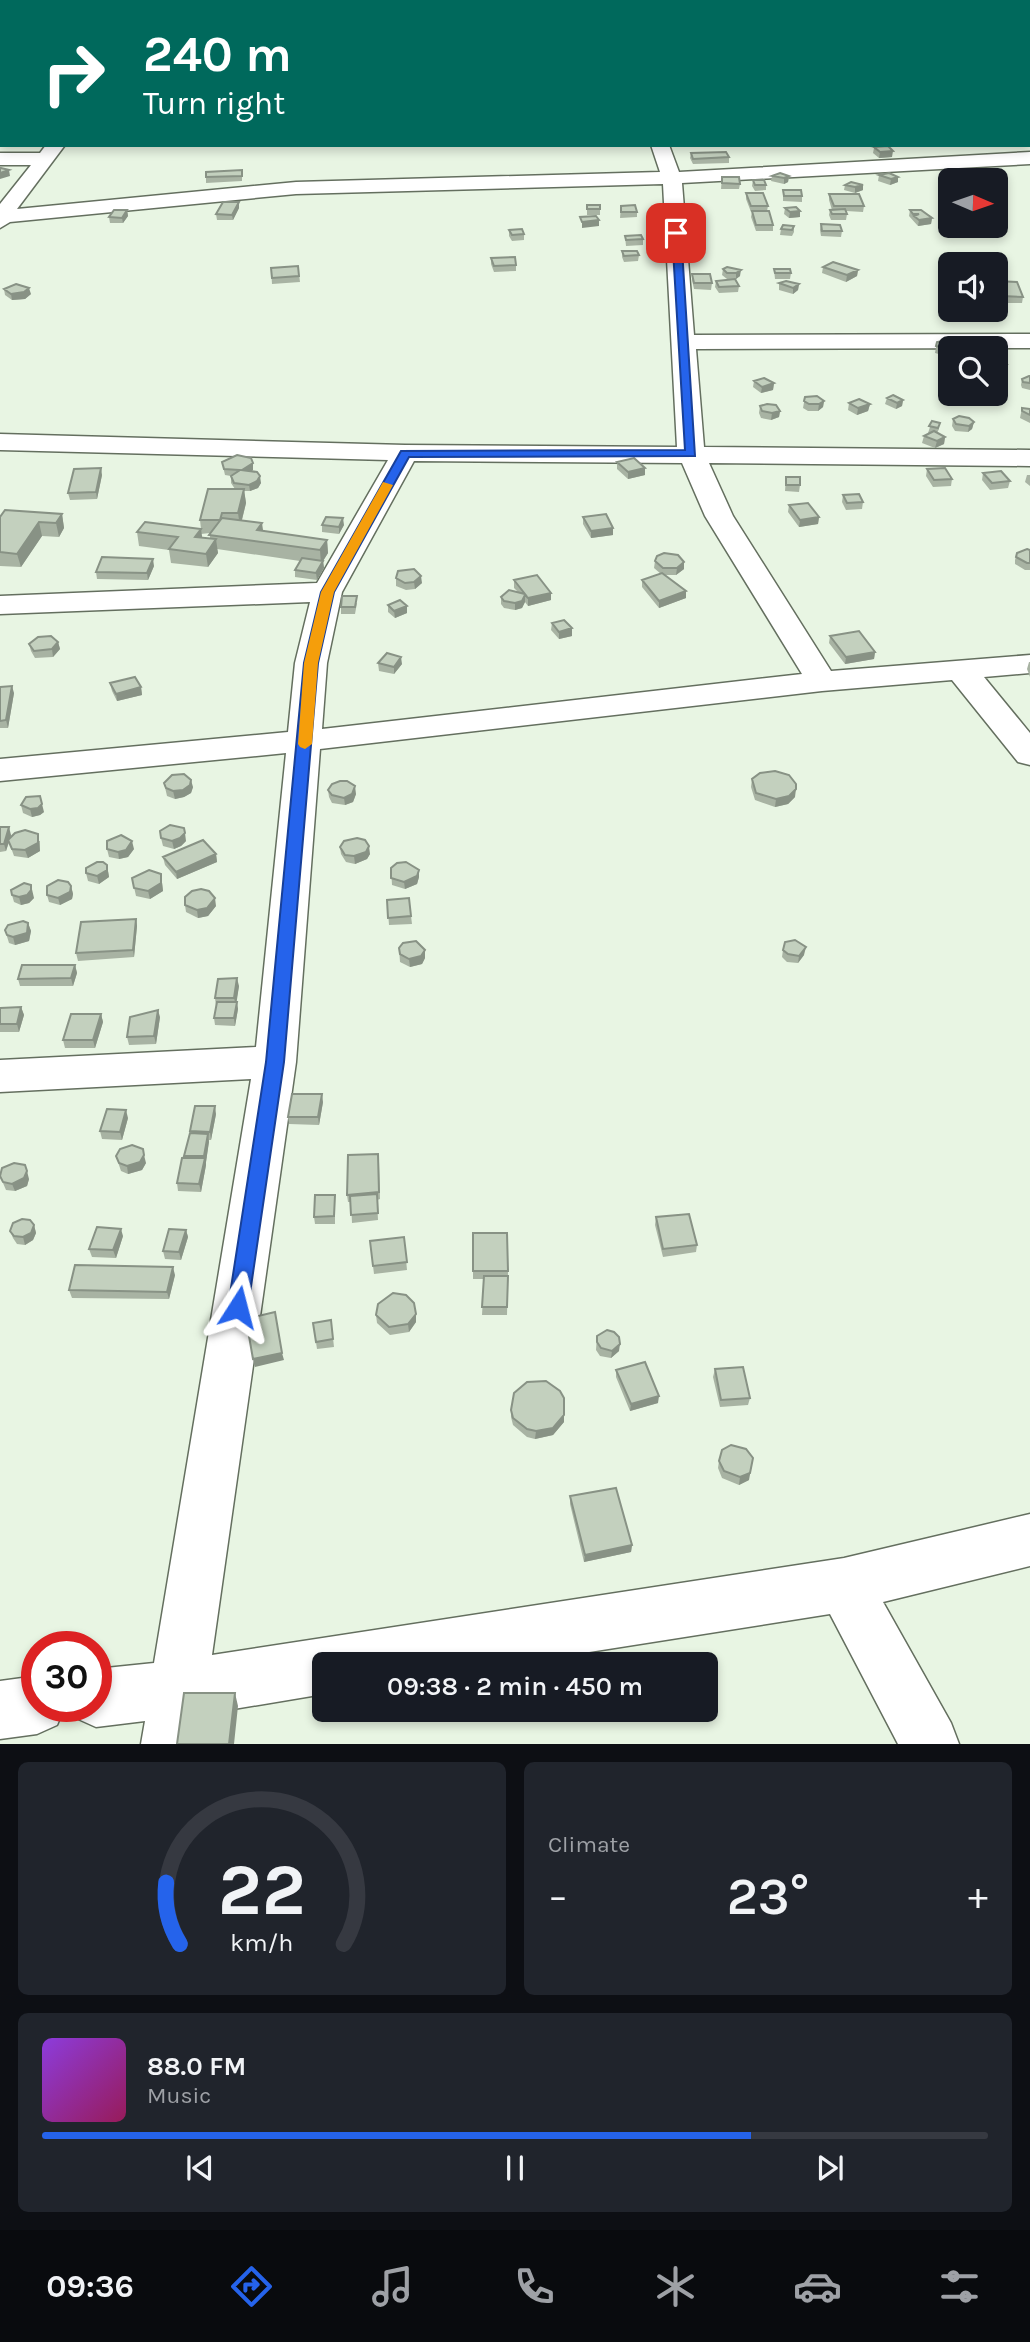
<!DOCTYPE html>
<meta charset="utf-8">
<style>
:root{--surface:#171b24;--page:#20242c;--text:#f1f3f6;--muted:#9ea1a6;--line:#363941;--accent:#2563eb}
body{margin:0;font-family:Karla,sans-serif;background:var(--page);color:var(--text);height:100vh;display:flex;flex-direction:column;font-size:26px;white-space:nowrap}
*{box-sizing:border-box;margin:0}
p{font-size:23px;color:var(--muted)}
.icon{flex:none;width:38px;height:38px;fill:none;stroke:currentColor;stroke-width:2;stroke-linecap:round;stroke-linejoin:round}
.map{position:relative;height:1744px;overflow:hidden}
.side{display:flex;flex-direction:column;gap:18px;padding:18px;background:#0d0f14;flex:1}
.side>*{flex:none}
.hud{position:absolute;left:0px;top:0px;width:1031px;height:147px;box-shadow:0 4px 10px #0003;background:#00695c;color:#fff;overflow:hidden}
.needle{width:46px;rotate:92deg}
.controls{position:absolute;left:938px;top:168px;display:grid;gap:14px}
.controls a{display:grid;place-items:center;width:70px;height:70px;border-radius:10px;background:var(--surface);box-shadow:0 4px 10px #0003;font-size:35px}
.speed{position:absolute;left:21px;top:1631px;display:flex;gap:14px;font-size:35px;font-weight:700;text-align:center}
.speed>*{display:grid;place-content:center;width:91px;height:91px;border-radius:50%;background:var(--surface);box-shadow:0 4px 10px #0003;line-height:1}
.speed .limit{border:10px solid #d22;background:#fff;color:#111}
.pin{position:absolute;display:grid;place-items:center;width:60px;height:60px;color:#fff;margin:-30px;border-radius:14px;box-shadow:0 4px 10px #0006}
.me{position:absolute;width:77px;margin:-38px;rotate:9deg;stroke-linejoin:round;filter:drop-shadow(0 0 5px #0008)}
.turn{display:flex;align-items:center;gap:24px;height:147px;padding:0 28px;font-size:32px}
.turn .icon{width:91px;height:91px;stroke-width:2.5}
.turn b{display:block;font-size:49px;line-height:60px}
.big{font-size:52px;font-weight:600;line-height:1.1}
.side .card{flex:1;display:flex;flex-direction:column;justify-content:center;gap:10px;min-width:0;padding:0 24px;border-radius:10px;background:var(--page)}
.side .dial{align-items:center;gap:0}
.dial svg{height:182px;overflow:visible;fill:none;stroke:var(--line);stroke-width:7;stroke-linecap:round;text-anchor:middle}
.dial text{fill:var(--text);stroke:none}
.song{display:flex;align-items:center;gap:21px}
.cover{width:84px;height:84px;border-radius:10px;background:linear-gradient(135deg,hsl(270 70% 55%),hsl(330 70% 35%))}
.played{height:7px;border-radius:4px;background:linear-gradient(90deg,var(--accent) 75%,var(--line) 75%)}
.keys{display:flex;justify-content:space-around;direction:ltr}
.heat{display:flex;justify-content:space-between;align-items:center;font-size:38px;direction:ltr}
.side .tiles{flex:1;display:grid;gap:18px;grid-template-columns:1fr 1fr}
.card:last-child{grid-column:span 2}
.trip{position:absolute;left:312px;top:1652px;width:406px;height:70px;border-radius:10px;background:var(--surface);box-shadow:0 4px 10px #0003;font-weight:600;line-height:70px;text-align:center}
.tabs{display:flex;height:112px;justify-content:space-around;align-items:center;background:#090b0e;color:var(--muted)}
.tabs .icon{width:49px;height:49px}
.tabs .current{color:var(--accent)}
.tabs b{font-size:32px;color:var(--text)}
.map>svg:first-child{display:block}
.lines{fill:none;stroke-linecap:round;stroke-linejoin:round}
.stream{fill:#809d75;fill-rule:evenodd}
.minor-casing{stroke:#646f5f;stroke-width:3}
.minor{fill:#fff;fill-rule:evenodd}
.wall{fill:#a8b3a3;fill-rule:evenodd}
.shaded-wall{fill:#889285}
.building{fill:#c3d0be;stroke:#889285;stroke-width:2}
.route{fill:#2563eb;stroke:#184099;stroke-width:2}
.slow{fill:#f59e0b}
</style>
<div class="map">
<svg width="1030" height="1744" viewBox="0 0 1030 1744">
<rect width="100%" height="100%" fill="#e8f5e3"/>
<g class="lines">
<!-- stream -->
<path class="stream" d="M1029 18H1030V22H1029Z"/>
<!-- minor casing -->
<g class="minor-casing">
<path id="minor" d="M176 0H192L176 2Z
M276 0H370L275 2Z
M484 0H500V2H485Z
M0 3H2V13H0Z
M1029 22H1030V32H1029Z
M0 85H2V95H0Z
M1029 87H1030V97H1029Z
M1029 124H1030V135H1029Z
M46 145H65L17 209 296 182 660 172 651 145H669L679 172 1030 152V164L682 183 694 335 1030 334V348L696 349 704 447 1030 450V466L709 463 733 516 831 671 1030 655V673L984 677 1030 733V765L1018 762 952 680 822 691 320 749 296 1062 212 1655 844 1558 1030 1514V1566L883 1602 951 1723 959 1744H898L830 1614 513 1664H324V1694L204 1714 199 1744H141L145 1721 96 1727 76 1718 71 1706H96V1669L154 1663 251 1079 0 1092V1060L256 1047 286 753 0 781V759L288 732 295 663 310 602 0 614V596L317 583 388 460 0 450V434L405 445 677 447 663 184 296 194 10 222 0 228V204L31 165H0V153H40ZM414 461 682 463 705 516 802 674 322 729 327 663 342 592Z
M37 1676V1706H65L57 1725 37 1734 0 1739V1681Z"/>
</g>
<!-- minor -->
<use href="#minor" class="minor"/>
</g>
<!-- wall -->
<path class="wall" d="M864 145H884L892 157 879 158 873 153 874 148Z
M691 153 729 157V163L693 164 690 158Z
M242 170V181L206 183V177Z
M889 173 898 182 890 185 878 181 879 175Z
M772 176H789L788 182 784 184 771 181Z
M722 177 740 184 739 189H721Z
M753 180 766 185V190L755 191 752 186Z
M845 185H863V190L855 193 844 190Z
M783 190 802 196V202L783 201Z
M746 193 768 206 767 211 773 225V231H756L751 217 752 212H751L746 199Z
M829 194 864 206 863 212 846 211 847 214 846 220H831L829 215 830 210H832L829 200Z
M239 202V208L233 220H217L216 214Z
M587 205H600V215H587Z
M621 206 637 212V217L620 218Z
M785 208 800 217 789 218 784 214Z
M127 210 128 216 123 223H110L109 217Z
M910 210 932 218 931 224 918 226 909 216Z
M821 224 842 231 841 237 821 236 820 230Z
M794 226V232L792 236 780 235 781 229Z
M509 230 524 234V240L512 241 509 236Z
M625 236 643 239V245L626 246Z
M622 251 639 255 638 261 624 262 622 257Z
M491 258 516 265V271L494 272 491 264Z
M298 266 300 282 272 284 271 268Z
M727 267 740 276 736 279H727L722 275 723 269Z
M823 267 858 270 857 276 846 282 822 273Z
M774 269 791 273 790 279H775Z
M692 274 712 283 711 290 694 289 692 280Z
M716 281 739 286 738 292 719 293 715 287Z
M996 281 1023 297 1022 303H1000L996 291Z
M779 283 799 284 798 290 793 294 779 290Z
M4 289 31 294 25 299 12 300 5 295Z
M950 289V302H949L943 296 944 290Z
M937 342 955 346V348H950L946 356 935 353Z
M996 353 1007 364 1005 370H996Z
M947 373H950V384H948L945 380Z
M1030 376V390L1022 388 1021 385 1022 379Z
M754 381 774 383 773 390 761 393 753 387Z
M805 397 824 401 823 407 818 411H808L803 408Z
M887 398 903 400 902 406 896 409 885 404Z
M849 403 870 404 868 411 857 415 848 410Z
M760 406 780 411 779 417 771 420 761 418 759 413Z
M1022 408 1030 409V423L1020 418Z
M953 419 974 422 972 429 968 432 955 431 952 426Z
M932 421 939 429 937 433 945 437 944 444 935 448 922 443 924 436 930 433H928Z
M222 462 253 470 251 471 261 483 258 488 250 491H244L246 503 242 520 263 531 327 540 328 553 323 561 324 568 317 580 295 577V570L300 561 217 549 218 553 208 567 171 563 169 550 139 546 137 532 201 529 200 520 235 489 231 483V476L225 475ZM210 533V539L202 538 201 534Z
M617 462 645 475 628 479 617 469Z
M927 469 952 479 951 486 933 487 926 476Z
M983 473 1010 481 1008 488 990 490 982 480Z
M102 475 97 499 70 500 68 493Z
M1027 475H1030V486L1025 482Z
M786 477 800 485 799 492 785 491Z
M843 495 863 502 862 509 846 510 842 502Z
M789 505 819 517 818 524 799 527 788 512Z
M62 514 64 528 59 537 42 536 21 567 0 566V517Z
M583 517 613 535 591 538 583 524Z
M322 525H344L339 534 322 532Z
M1030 550V570H1025L1015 564V560L1017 553Z
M655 561 684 569 676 575H665L686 591V598L659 608 642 587V580L661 574 654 568Z
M154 566 148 580 97 579 96 572Z
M396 578 422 583 415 589 406 590 396 586Z
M514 580 551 600 528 606 525 602 522 608 515 610 504 608 501 604V597L518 592 514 588Z
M357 603 355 614H341V607Z
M388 605 407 613 395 618 388 612Z
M552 623 572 628V636L559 639 551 630Z
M830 636 875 652 874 659 845 664 829 643Z
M58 642 60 649 53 657 35 658 31 651 29 644Z
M1029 662H1030V677L1027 669Z
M378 663 402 664 394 674 379 671Z
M110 683 141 687 142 695 117 701 112 691Z
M0 687 14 693 8 728H0Z
M752 779 795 797 788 804 775 807 755 800 751 787Z
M164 783 193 787 191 793 184 797 175 799 167 796Z
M328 790 356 794 353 802 345 805 332 803 329 797Z
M21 805 44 812 40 815 32 817 23 813Z
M0 827 11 835 10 838 40 841V851L28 858 14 856 9 842 6 851 0 852Z
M161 838 186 841 181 846 174 849 163 846Z
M340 847 370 854 367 859 355 864 346 862 341 854Z
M107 849H134L128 857 119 859 109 857Z
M216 854 217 862 177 879 165 865 163 857Z
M107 865 109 877 99 884 88 881 86 873Z
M391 868 419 877 417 884 405 889 392 885Z
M161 874 163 891 150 899 136 896 132 878Z
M71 886 73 894 72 899 60 905 49 902 47 895Z
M12 895 34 898 29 903 21 905 14 902Z
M387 900 411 916 412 924 389 925Z
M185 905 216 906 208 916 198 918 186 912Z
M136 919 137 926 134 957 78 961 76 953Z
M28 923 31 931 29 941 15 945 9 943 5 930Z
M399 948 425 950V958L422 964 410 967 400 962Z
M783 950 804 955 798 963 787 962 782 957Z
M75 965 77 973 73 986H20L18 979Z
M239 986 236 1002 238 1009 235 1026 215 1025 214 1018 216 1006 215 998Z
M21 1007 24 1015 19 1032H0V1008Z
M101 1014 103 1022 95 1048H65L63 1040Z
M160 1017 156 1044 129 1045 127 1037Z
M323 1102 319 1125 289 1124 288 1117Z
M216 1114 211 1140H209L206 1162V1165L201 1192 178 1191 177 1183 184 1158 190 1131Z
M128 1118 122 1140 102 1139 100 1131Z
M116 1156 146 1163 142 1170 128 1174 121 1171Z
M379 1162 380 1199 377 1200 378 1220 352 1223 351 1202H348L347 1195Z
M0 1176 29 1179 27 1186 15 1191 6 1190Z
M335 1195V1224H315L314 1217Z
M656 1217 697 1245 696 1252 663 1257 655 1225Z
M34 1225 36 1233 33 1240 25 1245 17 1244 13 1238 10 1231Z
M186 1230 188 1237 181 1260 165 1259 163 1251Z
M473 1233 508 1271 507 1315H482L484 1279H473Z
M123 1236 116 1258 92 1257 89 1249Z
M404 1237 407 1270 374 1274 370 1241Z
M175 1275 169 1299 72 1298 69 1290Z
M376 1315 416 1322 409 1332 390 1335 377 1323Z
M331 1320 334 1347 317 1349 313 1323Z
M597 1336 619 1351 611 1358 600 1356 596 1350Z
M715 1369 750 1398 748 1405 720 1407 713 1377Z
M616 1370 658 1403 630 1411 616 1377Z
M511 1410 564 1422 553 1435 535 1439 527 1437 513 1425 511 1417Z
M719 1461 749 1480 739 1485 722 1478 718 1468Z
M570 1496 632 1545 631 1552 584 1562 570 1504Z"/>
<!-- shaded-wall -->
<path class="shaded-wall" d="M893 151 892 157 879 158 880 152Z
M9 170 10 176 0 179V173Z
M789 176 788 182 784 184V178Z
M898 177V182L890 185 891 179Z
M863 185V190L855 193V187Z
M239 202V208L233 220 232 215Z
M127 210 128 216 123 223 122 218Z
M800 211V217L789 218 790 212Z
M932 218 931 224 918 226 919 220Z
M599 220V226L582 228V222Z
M741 270 740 276 736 279V273Z
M858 270 857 276 846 282 847 275Z
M799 284 798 290 793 294V288Z
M29 288 31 294 25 299 12 300 11 294Z
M955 346V348H950V354L946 356 948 349Z
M1003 376 1002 383 996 384V378Z
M774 383 773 390 761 393 762 387Z
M903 400 902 406 896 409 897 403Z
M824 401 823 407 818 411 819 404Z
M870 404 868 411 857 415 858 408Z
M780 411 779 417 771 420 772 413Z
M974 422 972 429 968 432 969 426Z
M945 437 944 444 935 448 937 441Z
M253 463V470L243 477 242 470Z
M101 468 102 475 97 499 96 492Z
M645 468V475L628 479V472Z
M260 476 261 483 258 488 250 491 249 485Z
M244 489 246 503 240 527 238 513Z
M62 514 64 528 59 537 56 523Z
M819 517 818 524 799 527 800 520Z
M343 518 344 525 339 534V527Z
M39 522 42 536 21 567 17 554Z
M262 523 264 537 257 530Z
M613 528V535L591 538V531Z
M201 529 203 543 195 537Z
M216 539 218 553 208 567 206 554Z
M327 540 328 553 323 561 324 568 317 580 316 573 321 564 320 550Z
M153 559 154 566 148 580 147 573Z
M684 562V569L676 575 677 568Z
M421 576 422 583 415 589 414 582Z
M686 591V598L659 608V601Z
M551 593V600L528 606V598Z
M525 595V602L522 608 515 610V603Z
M407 606V613L395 618 394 611Z
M572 628V636L559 639V632Z
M58 642 60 649 53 657 52 649Z
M875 652 874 659 845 664 846 657Z
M401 657 402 664 394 674V667Z
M12 686 14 693 8 728 6 720Z
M141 687 142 695 117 701 116 694Z
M191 780 193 787 191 793 184 797 175 799 173 791Z
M355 786 356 794 353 802 345 805 344 798Z
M796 789 795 797 788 804 775 807 776 799Z
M42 804 44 812 40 815 32 817 30 809Z
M9 827 11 835 6 851 4 844Z
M185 833 186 841 181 846 174 849 172 841Z
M38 834 40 851 28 858 25 850Z
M132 841 134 849 128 857 119 859 118 852Z
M369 846 370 854 367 859 355 864 354 856Z
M216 854 217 862 177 879 176 872Z
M107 865 109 877 99 884 97 876Z
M419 870V877L417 884 405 889 404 882Z
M161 874 163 891 150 899 148 891Z
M31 885 34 898 29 903 21 905 19 897Z
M71 886 73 894 72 899 60 905 58 898Z
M215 898 216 906 208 916 198 918 197 910Z
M136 919 137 926 134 957 133 950Z
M28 923 31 931 29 941 15 945 13 937Z
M806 947 804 955 798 963 799 956Z
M425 950V958L422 964 410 967 409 959Z
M75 965 77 973 73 986 71 978Z
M237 978 239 986 236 1006 234 998Z
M237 1002 238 1009 235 1026 234 1018Z
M21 1007 24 1015 19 1032 17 1024Z
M158 1010 160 1017 156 1044 154 1036Z
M101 1014 103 1022 95 1048 93 1040Z
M322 1094 323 1102 319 1125 318 1117Z
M215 1106 216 1114 211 1140 210 1132Z
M126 1110 128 1118 122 1140 120 1132Z
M208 1134 209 1142 206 1162V1165L201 1192 199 1184 205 1159 204 1156Z
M144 1155 146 1163 142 1170 128 1174 127 1166Z
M27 1171 29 1179 27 1186 15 1191 12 1184Z
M34 1225 36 1233 33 1240 25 1245 23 1237Z
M121 1229 123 1236 116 1258 113 1250Z
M186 1230 188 1237 181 1260 179 1252Z
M173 1267 175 1275 169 1299 167 1292Z
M416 1314V1322L409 1332 408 1324Z
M620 1344 619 1351 611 1358 612 1351Z
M282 1353 284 1360 255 1367 253 1359Z
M659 1396 658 1403 630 1411 631 1404Z
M564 1415V1422L553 1435 535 1439 536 1431Z
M753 1458 749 1480 739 1485 740 1477Z
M632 1545 631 1552 584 1562 585 1555Z
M235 1693 238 1706 234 1744H229Z"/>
<!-- building -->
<path class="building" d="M888 146 893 151 880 152 874 147Z
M726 152 729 157 693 159 691 153Z
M0 168H1L9 170 0 173Z
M242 170V176L206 177V172Z
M780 173 789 176 784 178 772 176Z
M889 173 898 177 891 179 879 175Z
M722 177H739L740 184 722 183Z
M753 180H764L766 185H755Z
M851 182 863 185 855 187 845 185Z
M783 190H801L802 196H784Z
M746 193H763L768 206H751Z
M829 194H859L864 206H834Z
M223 202H239L232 215 216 214Z
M587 205H600V209H587Z
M635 205 637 212H621V206Z
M796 207 800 211 790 212 785 208Z
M845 209 847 214H832L830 210Z
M114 210H127L122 218 109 217Z
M910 210H921L932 218 919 220 914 216 919 214H913Z
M752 211H769L773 225H756Z
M596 216 599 220 582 222 580 217Z
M821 224 840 225 842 231H822Z
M783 225 794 226 792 230 781 229Z
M522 229 524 234 512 235 509 230Z
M641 235 643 239 626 240 625 236Z
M622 251H637L639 255 624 256Z
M515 257 516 265 494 266 491 258Z
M833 262 858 270 847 275 823 267Z
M298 266 299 276 272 278 271 268Z
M727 267 741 270 736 273H727L723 269Z
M774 269H790L791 273H775Z
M692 274H710L712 283H694Z
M735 279 739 286 719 287 716 281Z
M786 281 799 284 793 288 779 283Z
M996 281 1017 282 1023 297 1002 296Z
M16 284 29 288 24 292 11 294 4 289Z
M950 289V296L944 290Z
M942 341 955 346 948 349 936 346 937 342Z
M996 353H1001L1007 364H996Z
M996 372H998L1003 376 996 378Z
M1029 376H1030V383L1023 382 1022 379Z
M764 378 774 383 762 387 754 381Z
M893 395 903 400 897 403 887 398Z
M817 396 824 401 819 404H809L804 401 805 397Z
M859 399 870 404 858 408 849 403Z
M767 404 776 405 780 411 772 413 762 411 760 406Z
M1022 408 1030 409V415L1022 411Z
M959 416 969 418 974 422 969 426 956 424 953 419Z
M932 421 940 423 938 428 929 426Z
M934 431 945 437 937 441 924 436Z
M237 455 251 458 253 463 242 470 257 472 260 476 257 481 249 485 234 483 231 476 240 470 224 469 222 462Z
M634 458 645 468 628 472 617 462Z
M101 468 96 492 68 493 74 469Z
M945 468 952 479 934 480 927 469Z
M1001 471 1010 481 992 483 983 473Z
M786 477H800V485H786Z
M208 489H244L238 513H222L220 520H200Z
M859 494 863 502 847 503 843 495Z
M808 503 819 517 800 520 789 505Z
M5 510 62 514 56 523 39 522 17 554 0 552V517Z
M606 514 613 528 591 531 583 517Z
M326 517 343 518 339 527 322 525Z
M222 518 262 523 257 530 327 540 320 550 209 535Z
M145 522 201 529 195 537 216 539 206 554 169 549 178 537 137 532Z
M1027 549 1030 550V563H1027L1016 557 1017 553Z
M664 553 678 555 684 562 677 568H663L655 561 657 556Z
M102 557 153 559 147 573 96 572Z
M302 558 323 561 316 573 295 570Z
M414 569 421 576 414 582 405 583 396 578 398 571Z
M662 573 686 591 659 601 642 580Z
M537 575 551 593 528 598 525 595 522 601 515 603 504 601 501 597 509 590 525 594 514 580Z
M342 596H357L355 607H341Z
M400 600 407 606 394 611 388 605Z
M564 620 572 628 559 632 552 623Z
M859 631 875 652 846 657 830 636Z
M51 636 58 642 52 649 34 651 29 644 38 637Z
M387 653 401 657 394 667 378 663Z
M135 677 141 687 116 694 110 683Z
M12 686 6 720 0 721V687Z
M775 771 789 775 796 784V789L789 796 776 799 756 793 752 779 760 773Z
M184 774 191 780 190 785 183 790 173 791 166 788 164 783 172 775Z
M340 781H347L355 786 352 794 344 798 332 795 328 790 332 784Z
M40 796 42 804 38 808 30 809 21 805 26 797Z
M170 825 184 828 185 833 180 838 172 841 161 838 160 831Z
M0 827H9L4 844H0Z
M25 830 38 834V843L25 850 12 849 8 840 15 833Z
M121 835 132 841 126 850 118 852 107 849V841Z
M357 838 365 840 369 846 366 852 354 856 345 855 340 847 344 841Z
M203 840 216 854 176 872 163 857Z
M97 862H103L107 865V870L97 876 86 873V868Z
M406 862 419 870 417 876 404 882 391 878V868L397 863Z
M149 870 161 874V883L148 891 134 888 132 878Z
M58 880 68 882 71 886 70 892 58 898 47 895V886Z
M24 883 31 885V890L27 895 19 897 12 895 11 890Z
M201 889 209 891 215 898 207 908 197 910 185 905V897L192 891Z
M409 898 411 916 388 918 387 900Z
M136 919 133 950 76 953 81 922Z
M23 921 28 923 27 933 13 937 7 935 5 930 8 925Z
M795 940 806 947 799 956 788 954 783 950 785 942Z
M416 941 425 950 421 956 409 959 400 954 399 948 403 943Z
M22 965H75L71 978 18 979Z
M237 978 234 998H215L218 979Z
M217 1002H237L234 1018H214Z
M21 1007 17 1024H0V1008Z
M158 1010 154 1036 127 1037 130 1017Z
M71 1014H101L93 1040H63Z
M292 1094H322L318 1117H288Z
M195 1106H215L210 1132 190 1131Z
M107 1109 126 1110 120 1132 100 1131Z
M190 1133 208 1134 204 1156H184Z
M132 1145 143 1149 144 1155 140 1162 127 1166 119 1163 116 1156 120 1149Z
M378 1154 379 1192 347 1195 348 1155Z
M182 1158H205L199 1184 177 1183Z
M14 1163 25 1165 27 1171 24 1178 12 1184 3 1182 0 1176 2 1168Z
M377 1194 378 1213 351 1215 350 1196Z
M315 1195H335L334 1216 314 1217Z
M689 1214 697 1245 663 1249 656 1217Z
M22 1219 30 1220 34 1225 31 1233 23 1237 14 1236 10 1231 13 1223Z
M97 1227 121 1229 113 1250 89 1249Z
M169 1229 186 1230 179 1252 163 1251Z
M473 1233H507L508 1271H473Z
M404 1237 407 1262 373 1266 370 1241Z
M75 1265 173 1267 167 1292 69 1290Z
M484 1276H508L507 1307H482Z
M393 1293 406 1295 414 1303 416 1314 408 1324 389 1327 376 1315 378 1304Z
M275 1312 282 1353 253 1359 246 1319Z
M331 1320 333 1339 316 1342 313 1323Z
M607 1330 614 1332 619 1337 620 1344 612 1351 601 1348 597 1342V1336Z
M645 1362 659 1396 631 1404 616 1370Z
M743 1367 750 1398 721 1400 715 1369Z
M546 1381 560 1391 564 1398V1415L553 1428 536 1431 527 1429 513 1418 511 1410 514 1393 527 1382Z
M731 1445 746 1449 753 1458 750 1473 740 1477 724 1471 719 1461 722 1450Z
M616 1488 632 1545 585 1555 570 1496Z
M184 1693H235L229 1744H177Z"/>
<!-- route -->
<path class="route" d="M676 230 681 233 695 456 409 457 334 592 318 663 284 1062 248 1307 245 1313 238 1316 231 1313 228 1307 266 1062 304 663 321 592 401 451 685 450 672 233Z"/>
<!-- slow -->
<path class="slow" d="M383 482 393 485 334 592 318 663 312 744 305 749 300 747 298 744 304 663 321 592Z"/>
</svg>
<div class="controls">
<a><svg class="needle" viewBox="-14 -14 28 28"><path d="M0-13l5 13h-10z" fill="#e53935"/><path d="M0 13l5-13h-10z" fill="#9ea1a6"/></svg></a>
<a><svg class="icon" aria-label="sound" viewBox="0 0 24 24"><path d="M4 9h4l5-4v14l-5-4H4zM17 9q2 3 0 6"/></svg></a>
<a><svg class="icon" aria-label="search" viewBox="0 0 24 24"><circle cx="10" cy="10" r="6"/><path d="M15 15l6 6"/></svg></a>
</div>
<div class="speed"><div class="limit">30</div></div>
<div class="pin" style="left:676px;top:233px;background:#d93025"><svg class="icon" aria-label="arrive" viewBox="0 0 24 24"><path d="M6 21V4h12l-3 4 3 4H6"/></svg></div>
<svg class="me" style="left:238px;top:1307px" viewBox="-20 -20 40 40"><path d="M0-17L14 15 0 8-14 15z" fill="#2563eb" stroke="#fff" stroke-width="4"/></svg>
<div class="trip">09:38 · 2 min · 450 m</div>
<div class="hud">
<div class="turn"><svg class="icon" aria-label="right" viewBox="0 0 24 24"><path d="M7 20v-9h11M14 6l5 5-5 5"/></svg><div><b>240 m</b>Turn right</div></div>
</div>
</div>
<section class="side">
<div class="tiles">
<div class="card dial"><svg viewBox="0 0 100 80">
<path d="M14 69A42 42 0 1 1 86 69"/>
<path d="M14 69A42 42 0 0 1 8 42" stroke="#2563eb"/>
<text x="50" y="56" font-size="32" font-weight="700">22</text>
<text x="50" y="72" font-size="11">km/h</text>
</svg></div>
<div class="card"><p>Climate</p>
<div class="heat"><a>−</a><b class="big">23°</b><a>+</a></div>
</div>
<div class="card">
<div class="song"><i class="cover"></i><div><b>88.0 FM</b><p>Music</p></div></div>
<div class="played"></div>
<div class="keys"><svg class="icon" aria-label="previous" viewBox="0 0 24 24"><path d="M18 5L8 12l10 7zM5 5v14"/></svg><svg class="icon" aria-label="pause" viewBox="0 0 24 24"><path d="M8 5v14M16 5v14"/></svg><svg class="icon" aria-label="next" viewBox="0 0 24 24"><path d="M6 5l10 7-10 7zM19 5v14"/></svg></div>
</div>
</div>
</section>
<nav class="tabs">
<b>09:36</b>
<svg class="icon current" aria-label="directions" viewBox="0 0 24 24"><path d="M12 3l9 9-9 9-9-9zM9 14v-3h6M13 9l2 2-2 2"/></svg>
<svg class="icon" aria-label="music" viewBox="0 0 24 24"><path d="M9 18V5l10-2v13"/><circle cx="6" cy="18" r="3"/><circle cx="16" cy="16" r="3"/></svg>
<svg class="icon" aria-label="phone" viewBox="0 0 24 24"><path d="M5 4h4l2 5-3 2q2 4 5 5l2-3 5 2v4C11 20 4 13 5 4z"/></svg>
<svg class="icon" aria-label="climate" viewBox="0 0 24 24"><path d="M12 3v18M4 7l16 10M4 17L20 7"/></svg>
<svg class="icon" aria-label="car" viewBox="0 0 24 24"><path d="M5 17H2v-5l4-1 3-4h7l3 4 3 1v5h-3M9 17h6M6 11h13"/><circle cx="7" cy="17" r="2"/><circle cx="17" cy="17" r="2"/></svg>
<svg class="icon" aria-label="filters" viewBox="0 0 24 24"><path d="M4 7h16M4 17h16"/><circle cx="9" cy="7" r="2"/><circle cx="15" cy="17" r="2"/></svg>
</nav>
